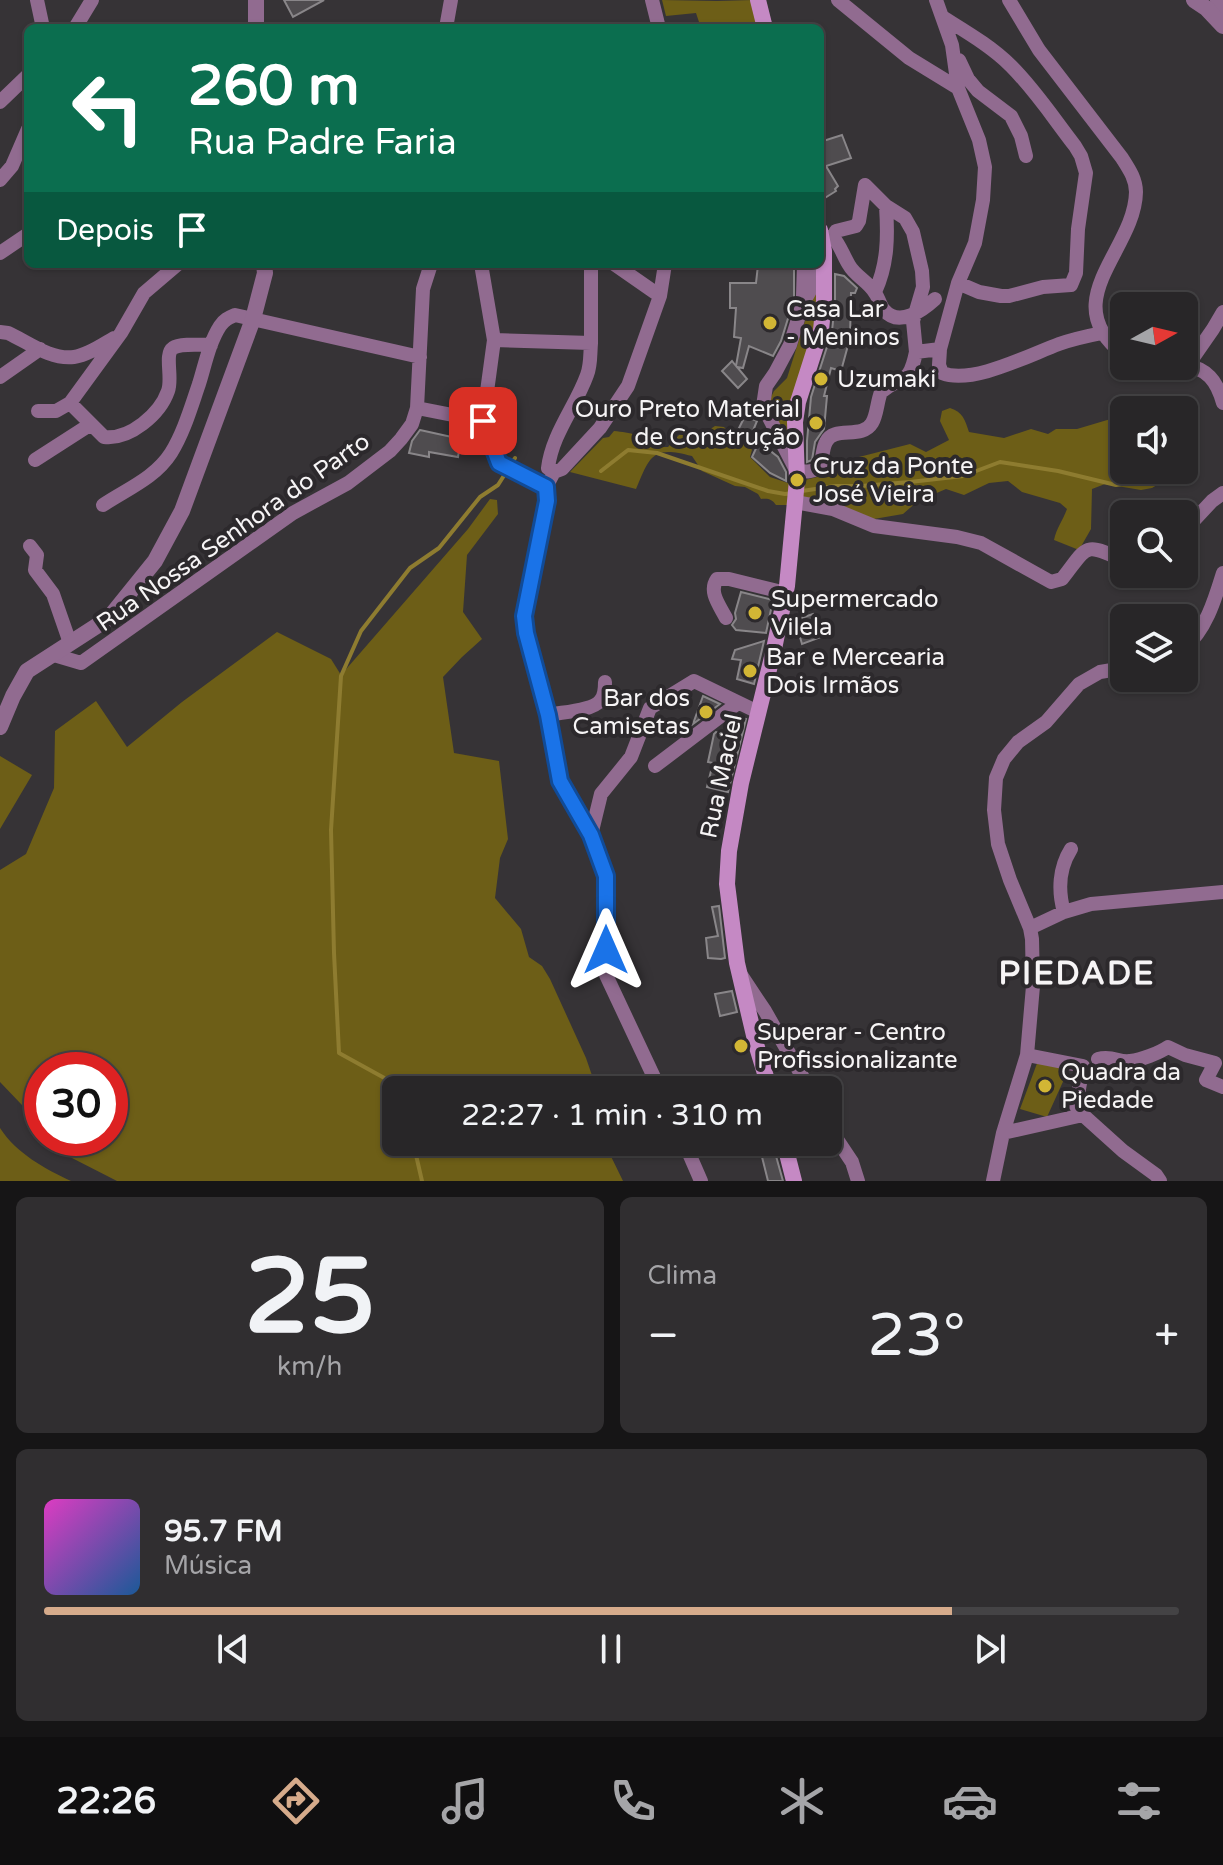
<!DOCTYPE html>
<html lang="pt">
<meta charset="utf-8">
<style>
:root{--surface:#282628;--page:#302e30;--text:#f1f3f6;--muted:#a5a5a8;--line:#444345;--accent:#d6ab8b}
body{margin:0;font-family:"Varela Round",sans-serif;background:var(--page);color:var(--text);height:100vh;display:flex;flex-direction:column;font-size:30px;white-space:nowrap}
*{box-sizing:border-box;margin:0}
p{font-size:26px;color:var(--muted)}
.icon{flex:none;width:44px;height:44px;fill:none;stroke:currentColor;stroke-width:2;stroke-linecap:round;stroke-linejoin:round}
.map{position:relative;height:1181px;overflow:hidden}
.panel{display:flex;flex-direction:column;gap:16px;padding:16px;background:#161516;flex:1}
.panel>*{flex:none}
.banner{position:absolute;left:24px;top:24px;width:800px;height:244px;border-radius:12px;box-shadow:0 2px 6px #0004,0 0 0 2px var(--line);background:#0b6e4f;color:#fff;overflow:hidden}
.needle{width:52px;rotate:82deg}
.fabs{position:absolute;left:1110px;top:292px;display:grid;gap:16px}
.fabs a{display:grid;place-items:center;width:88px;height:88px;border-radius:12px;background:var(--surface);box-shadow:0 2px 6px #0004,0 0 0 2px var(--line);font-size:40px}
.speed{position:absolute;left:24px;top:1052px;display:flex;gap:16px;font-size:40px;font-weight:700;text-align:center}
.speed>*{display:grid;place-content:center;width:104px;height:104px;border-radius:50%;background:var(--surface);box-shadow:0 2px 6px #0004,0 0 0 2px var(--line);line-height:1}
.speed .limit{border:12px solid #d22;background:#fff;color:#111}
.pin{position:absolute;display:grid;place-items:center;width:68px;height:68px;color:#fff;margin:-34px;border-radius:16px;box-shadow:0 4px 12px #0006}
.me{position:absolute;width:88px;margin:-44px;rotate:0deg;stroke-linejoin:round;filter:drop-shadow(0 0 6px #0008)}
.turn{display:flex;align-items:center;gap:28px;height:168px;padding:0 32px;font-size:36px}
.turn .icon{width:104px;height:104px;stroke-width:2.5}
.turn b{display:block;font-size:56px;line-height:68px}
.then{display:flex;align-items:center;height:76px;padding:0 32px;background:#0003;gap:16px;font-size:30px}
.big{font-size:60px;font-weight:600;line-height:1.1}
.panel .tile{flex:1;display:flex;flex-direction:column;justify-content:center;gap:12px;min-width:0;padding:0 28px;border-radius:12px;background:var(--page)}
.panel .dial{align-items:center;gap:0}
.dial b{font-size:104px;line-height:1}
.song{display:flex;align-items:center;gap:24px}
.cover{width:96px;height:96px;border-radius:12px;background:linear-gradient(135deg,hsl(310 70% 55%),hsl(210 70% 35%))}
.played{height:8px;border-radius:4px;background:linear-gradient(90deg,var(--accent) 80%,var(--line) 80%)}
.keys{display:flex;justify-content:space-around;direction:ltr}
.heat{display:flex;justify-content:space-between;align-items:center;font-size:44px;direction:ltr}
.panel .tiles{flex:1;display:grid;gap:16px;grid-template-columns:1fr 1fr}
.tile:last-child{grid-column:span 2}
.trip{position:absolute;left:382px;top:1076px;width:460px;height:80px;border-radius:12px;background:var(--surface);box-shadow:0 2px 6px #0004,0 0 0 2px var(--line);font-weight:600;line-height:80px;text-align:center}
.dock{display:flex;height:128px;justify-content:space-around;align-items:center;background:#100f10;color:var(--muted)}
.dock .icon{width:56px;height:56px}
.dock .active{color:var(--accent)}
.dock b{font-size:36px;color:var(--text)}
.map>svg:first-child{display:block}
.green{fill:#6d5e17}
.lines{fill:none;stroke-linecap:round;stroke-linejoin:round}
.stream{stroke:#8e7c30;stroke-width:4}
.building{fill:#4f4c4f;stroke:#898689;stroke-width:2}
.minor{stroke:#916b90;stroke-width:14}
.tertiary{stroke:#916b90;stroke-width:16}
.secondary{stroke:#c589c4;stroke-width:16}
.route-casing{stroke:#114b97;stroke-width:20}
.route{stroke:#1a73e8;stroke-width:14}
.poi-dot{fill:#d2b635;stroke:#2c292c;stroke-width:3}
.labels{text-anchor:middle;stroke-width:8;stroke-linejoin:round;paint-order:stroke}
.poi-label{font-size:24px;fill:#f6f4f5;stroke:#2c292c;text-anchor:start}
.street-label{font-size:24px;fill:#f6f4f5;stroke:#2c292c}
.district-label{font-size:32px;font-weight:bold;letter-spacing:2px;fill:#f6f4f5;stroke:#2c292c}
</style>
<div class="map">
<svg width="1223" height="1181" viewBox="0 0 1223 1181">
<rect width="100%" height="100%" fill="#363336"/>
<!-- green -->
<path class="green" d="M662 0 717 1 753 0 760 28H701L696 13 666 16Z
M817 283 816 315 792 463 769 401 774 391 787 378Z
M950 408C963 412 965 420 969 432L1004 438 1031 429 1048 434 1056 429H1077L1124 415V470H1181L1180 476 1175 474 1152 488 1141 490 1105 484 1092 489 1091 529 1079 550 1054 540C1056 529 1063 520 1067 509L1060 503 1022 492 1008 481 989 483 964 495 946 489 918 501 903 514 868 520 802 497 805 480 837 472 855 458 910 444 926 452 949 440 940 421 942 411Z
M715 426 724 427 739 444 748 443 752 450 750 457 770 477 791 484 789 505H776C772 499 768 498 761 499L758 494 745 487 735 486 702 471 692 456C652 445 650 456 636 489L570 472 603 438 609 437 614 431C630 433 644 434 655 447H668L679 435 703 434Z
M490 499 497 500 498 514 467 555 463 612 482 639 462 657 443 677 454 753 499 761 508 839 500 858 495 898 521 929 529 957 542 966 550 979 586 1058 597 1090H396V1142H604L623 1181H117L72 1158 54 1138H110V1070H42V1126L0 1082V870L26 854 54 788 55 731 96 701 127 747 182 702 277 632 331 659 341 675 468 529Z
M0 756 32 775 0 829Z
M1039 1058 1071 1064 1047 1117 1020 1109Z
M0 1128C16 1153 45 1169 71 1181H0Z"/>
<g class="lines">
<!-- stream -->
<path class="stream" d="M601 471 628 450 657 453 768 491 785 494 793 493
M802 491 835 486H861L910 482 963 476 1000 462 1058 471 1116 485 1161 477
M396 1100 388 1080 339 1053 334 953 331 830 341 676 361 631 410 568 439 548 480 497 498 485 515 458
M413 1142 422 1181"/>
</g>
<!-- building -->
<path class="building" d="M284 0H324L293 17Z
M842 135 851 158 826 166 838 186 835 189 836 191 820 201V142Z
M794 264V299L781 341 773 356 749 346 743 368 737 367 747 379 738 388 722 371 732 361 736 366 741 338 734 337 736 308H730V283H756L758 265Z
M835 274 844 276 857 288 855 293H851L850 338 841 371 831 368 824 396H827L824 429 815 442 812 460 807 462V441L811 397 832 331 835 302Z
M745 416 757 421 748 443 734 438Z
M420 430 461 439 458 457 429 452V457L409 453 412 441Z
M759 442 778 457 786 472V481L770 473 752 457Z
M741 592 773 600 766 633 736 630 732 625 736 619 735 613Z
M813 614 821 637 802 644 795 620Z
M764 641 754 684 737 679 741 660 732 659 735 650Z
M703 696 720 704 693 724Z
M737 717 746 719 728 792 707 787 713 763 708 762 714 734 716 732 728 735 732 720Z
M719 906 725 958 721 959 708 958 706 938 718 936 712 907Z
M732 991 737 1012 720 1016 715 994Z
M776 1156 783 1181H768L762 1157Z"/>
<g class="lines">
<!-- minor -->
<path class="minor" d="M37 0 43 28
M652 0 659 28
M838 0 909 58 958 88
M1009 0 1039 50 1122 158C1129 169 1136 179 1136 192 1135 251 1054 301 1124 355
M1217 0 1220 22
M944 18C968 33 992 47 1011 66 1036 91 1054 119 1075 146L1081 156 1086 173 1078 229 1076 273 1071 285 1043 287 1009 296H1001L979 292 958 283
M75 28 92 0
M446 28 451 0
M959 60 968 79 978 91 1011 116 1021 136 1026 156
M0 102 28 75
M0 180 12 166 28 129
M865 185 886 206 905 218 913 232 922 271 923 287 913 321 916 352
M823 237H833C840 245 843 255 849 265 855 276 869 282 875 293 879 298 880 306 884 310 899 328 923 310 935 299
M833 237 836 231 856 226 859 221 865 185
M0 253 28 234
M481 264 494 340 483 421 499 463 546 487
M614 264 660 296
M815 264 811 289 803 303 790 345 775 373 766 386 763 406 796 470C805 472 811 473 820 467 823 459 822 449 826 442 834 425 862 440 872 423 877 415 877 402 881 392 903 374 909 386 916 352L940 349 958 283 975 243 983 200 985 167 979 140 958 88 952 45 936 0
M875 292C888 264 888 236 886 206
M803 296 804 264
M0 332 8 333C28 342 50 360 74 357 88 355 102 345 114 338
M494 340 591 343C590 354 591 365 587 375 576 406 552 434 548 468L554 472
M591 343V264
M940 349 939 365 942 373C972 385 1029 355 1059 344 1073 339 1087 336 1102 333
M1184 365C1207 368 1217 381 1223 403
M1188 365 1213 329 1223 312
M0 377 40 349
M70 403 104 437C130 440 160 414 168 391 173 378 164 354 173 348 180 343 202 345 211 345
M417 408 483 421
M38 411H56L70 403 121 333 144 293 178 264
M35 460 91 424
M795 502 833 509 874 526 957 537 981 543 1051 582 1062 579C1088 546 1083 541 1124 561
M103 505C127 489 155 478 171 453 184 432 191 407 199 384 205 365 209 343 220 326 224 320 228 318 235 315L420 357
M1184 531 1212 501 1223 493
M30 546 37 555 35 570 53 594 70 643
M726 618C720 606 708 592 717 579H729L786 593
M1184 648C1206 630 1215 599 1223 573
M54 655 81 663 293 513 348 483 390 451 401 439 412 424 417 408 423 289 431 264
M548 715C561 712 592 711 600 701 605 696 605 688 605 682
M655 766 738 703
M591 835 601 794 631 757 650 708 694 681 758 712
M1064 912C1058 891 1059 868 1071 849
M1030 928 1064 912 1091 904 1223 892
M741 975 765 1011 810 1090
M1027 1055 1083 1066 1076 1106 1083 1115
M1098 1059C1113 1055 1119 1063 1130 1061 1141 1060 1159 1053 1168 1047L1185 1055 1215 1063 1206 1080 1223 1087
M660 1090 606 975V876L591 835 560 781 548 715 526 633 524 616 547 501 546 487 554 472 562 469 600 428 628 386 660 296 665 264
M828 1126 852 1162 858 1181
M1003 1133 1083 1115 1123 1151 1156 1175 1160 1181
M684 1142 701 1181
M993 1181 1003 1133 1027 1055 1033 986 1032 939 1030 928 1010 880 998 844 994 810 996 778 1004 759 1018 742 1046 722 1079 684 1100 672 1124 668"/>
<!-- tertiary -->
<path class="tertiary" d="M256 0V28
M1194 0 1206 8 1223 26
M0 727 13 696 27 671 109 618 155 561 182 511 253 319 265 273 264 264"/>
<!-- secondary -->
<path class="secondary" d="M758 0 765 28
M770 1090 756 1044 737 963 727 884 729 851 741 783 774 649 787 586 797 480 795 422 798 402 821 330 824 301V251L820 230
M784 1142 794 1181"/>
</g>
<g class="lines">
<!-- route casing -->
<g class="route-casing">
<path id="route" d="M483 421 499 463 546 487 547 501 524 616 526 633 548 715 560 781 591 835 606 876V950"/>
</g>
<!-- route -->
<use href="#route" class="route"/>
</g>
<!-- markers -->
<g class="poi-dot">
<circle cx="770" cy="323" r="8"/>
<circle cx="821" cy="379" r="8"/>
<circle cx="816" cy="423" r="8"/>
<circle cx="797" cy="480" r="8"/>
<circle cx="755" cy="613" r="8"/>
<circle cx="750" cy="671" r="8"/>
<circle cx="706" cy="712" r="8"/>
<circle cx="741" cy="1046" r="8"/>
<circle cx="1045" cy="1086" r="8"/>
</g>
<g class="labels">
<!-- poi labels -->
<g class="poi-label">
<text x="786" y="317">Casa Lar<tspan x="786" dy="28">- Meninos</tspan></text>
<text x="837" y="387">Uzumaki</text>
<text x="800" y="417" text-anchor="end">Ouro Preto Material<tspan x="800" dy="28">de Construção</tspan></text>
<text x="813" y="474">Cruz da Ponte<tspan x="813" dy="28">José Vieira</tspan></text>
<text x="771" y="607">Supermercado<tspan x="771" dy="28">Vilela</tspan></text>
<text x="766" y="665">Bar e Mercearia<tspan x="766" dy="28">Dois Irmãos</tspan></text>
<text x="690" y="706" text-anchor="end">Bar dos<tspan x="690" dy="28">Camisetas</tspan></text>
<text x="757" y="1040">Superar - Centro<tspan x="757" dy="28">Profissionalizante</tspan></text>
<text x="1061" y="1080">Quadra da<tspan x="1061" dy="28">Piedade</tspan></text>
</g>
<!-- street labels -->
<g class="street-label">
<text transform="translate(233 532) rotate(-35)" y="8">Rua Nossa Senhora do Parto</text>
<text transform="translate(721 776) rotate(-78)" y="8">Rua Maciel</text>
</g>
<!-- district labels -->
<g class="district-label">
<text x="1077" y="984">PIEDADE</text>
</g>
</g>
</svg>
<div class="fabs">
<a><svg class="needle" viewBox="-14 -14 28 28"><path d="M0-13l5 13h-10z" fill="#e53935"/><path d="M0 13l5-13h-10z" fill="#a5a5a8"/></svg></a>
<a><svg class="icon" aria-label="sound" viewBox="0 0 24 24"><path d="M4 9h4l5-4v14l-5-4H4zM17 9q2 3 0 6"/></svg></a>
<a><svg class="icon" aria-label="search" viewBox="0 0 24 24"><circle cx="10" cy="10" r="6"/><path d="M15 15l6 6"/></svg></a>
<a><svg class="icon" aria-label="layers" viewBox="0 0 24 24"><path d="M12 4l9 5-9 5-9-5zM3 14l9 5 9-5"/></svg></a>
</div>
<div class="speed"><div class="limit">30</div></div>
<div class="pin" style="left:483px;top:421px;background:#d93025"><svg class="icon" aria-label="arrive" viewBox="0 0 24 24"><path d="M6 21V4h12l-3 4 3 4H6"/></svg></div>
<svg class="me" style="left:606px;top:950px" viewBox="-20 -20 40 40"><path d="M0-17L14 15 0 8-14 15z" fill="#1a73e8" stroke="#fff" stroke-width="4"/></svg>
<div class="trip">22:27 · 1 min · 310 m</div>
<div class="banner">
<div class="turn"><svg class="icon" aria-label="left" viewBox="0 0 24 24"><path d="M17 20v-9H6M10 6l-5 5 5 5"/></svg><div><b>260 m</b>Rua Padre Faria</div></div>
<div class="then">Depois<svg class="icon" aria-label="arrive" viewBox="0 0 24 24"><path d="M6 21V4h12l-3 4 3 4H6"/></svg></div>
</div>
</div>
<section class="panel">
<div class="tiles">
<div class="tile dial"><b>25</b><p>km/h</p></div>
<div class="tile"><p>Clima</p>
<div class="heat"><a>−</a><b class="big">23°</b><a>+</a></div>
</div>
<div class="tile">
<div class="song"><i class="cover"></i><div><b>95.7 FM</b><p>Música</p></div></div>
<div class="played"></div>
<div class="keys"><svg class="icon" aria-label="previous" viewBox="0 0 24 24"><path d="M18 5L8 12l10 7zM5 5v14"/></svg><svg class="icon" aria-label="pause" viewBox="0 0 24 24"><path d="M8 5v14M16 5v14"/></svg><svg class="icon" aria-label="next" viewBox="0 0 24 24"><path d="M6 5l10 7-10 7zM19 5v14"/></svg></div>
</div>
</div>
</section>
<nav class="dock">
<b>22:26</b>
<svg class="icon active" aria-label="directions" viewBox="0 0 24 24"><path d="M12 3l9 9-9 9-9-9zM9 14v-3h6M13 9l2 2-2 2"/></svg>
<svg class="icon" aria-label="music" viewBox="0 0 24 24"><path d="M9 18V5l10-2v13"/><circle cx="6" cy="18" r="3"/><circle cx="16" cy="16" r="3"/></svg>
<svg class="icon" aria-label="phone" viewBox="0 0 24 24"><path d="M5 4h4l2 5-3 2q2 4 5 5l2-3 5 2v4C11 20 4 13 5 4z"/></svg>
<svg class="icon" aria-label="climate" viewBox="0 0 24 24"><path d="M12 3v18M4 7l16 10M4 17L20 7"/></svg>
<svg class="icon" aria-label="car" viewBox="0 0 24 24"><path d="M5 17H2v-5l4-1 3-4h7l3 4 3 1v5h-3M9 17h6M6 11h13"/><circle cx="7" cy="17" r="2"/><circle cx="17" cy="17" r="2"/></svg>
<svg class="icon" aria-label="filters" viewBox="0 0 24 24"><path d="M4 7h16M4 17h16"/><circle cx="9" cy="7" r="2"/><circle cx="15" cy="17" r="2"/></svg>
</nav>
